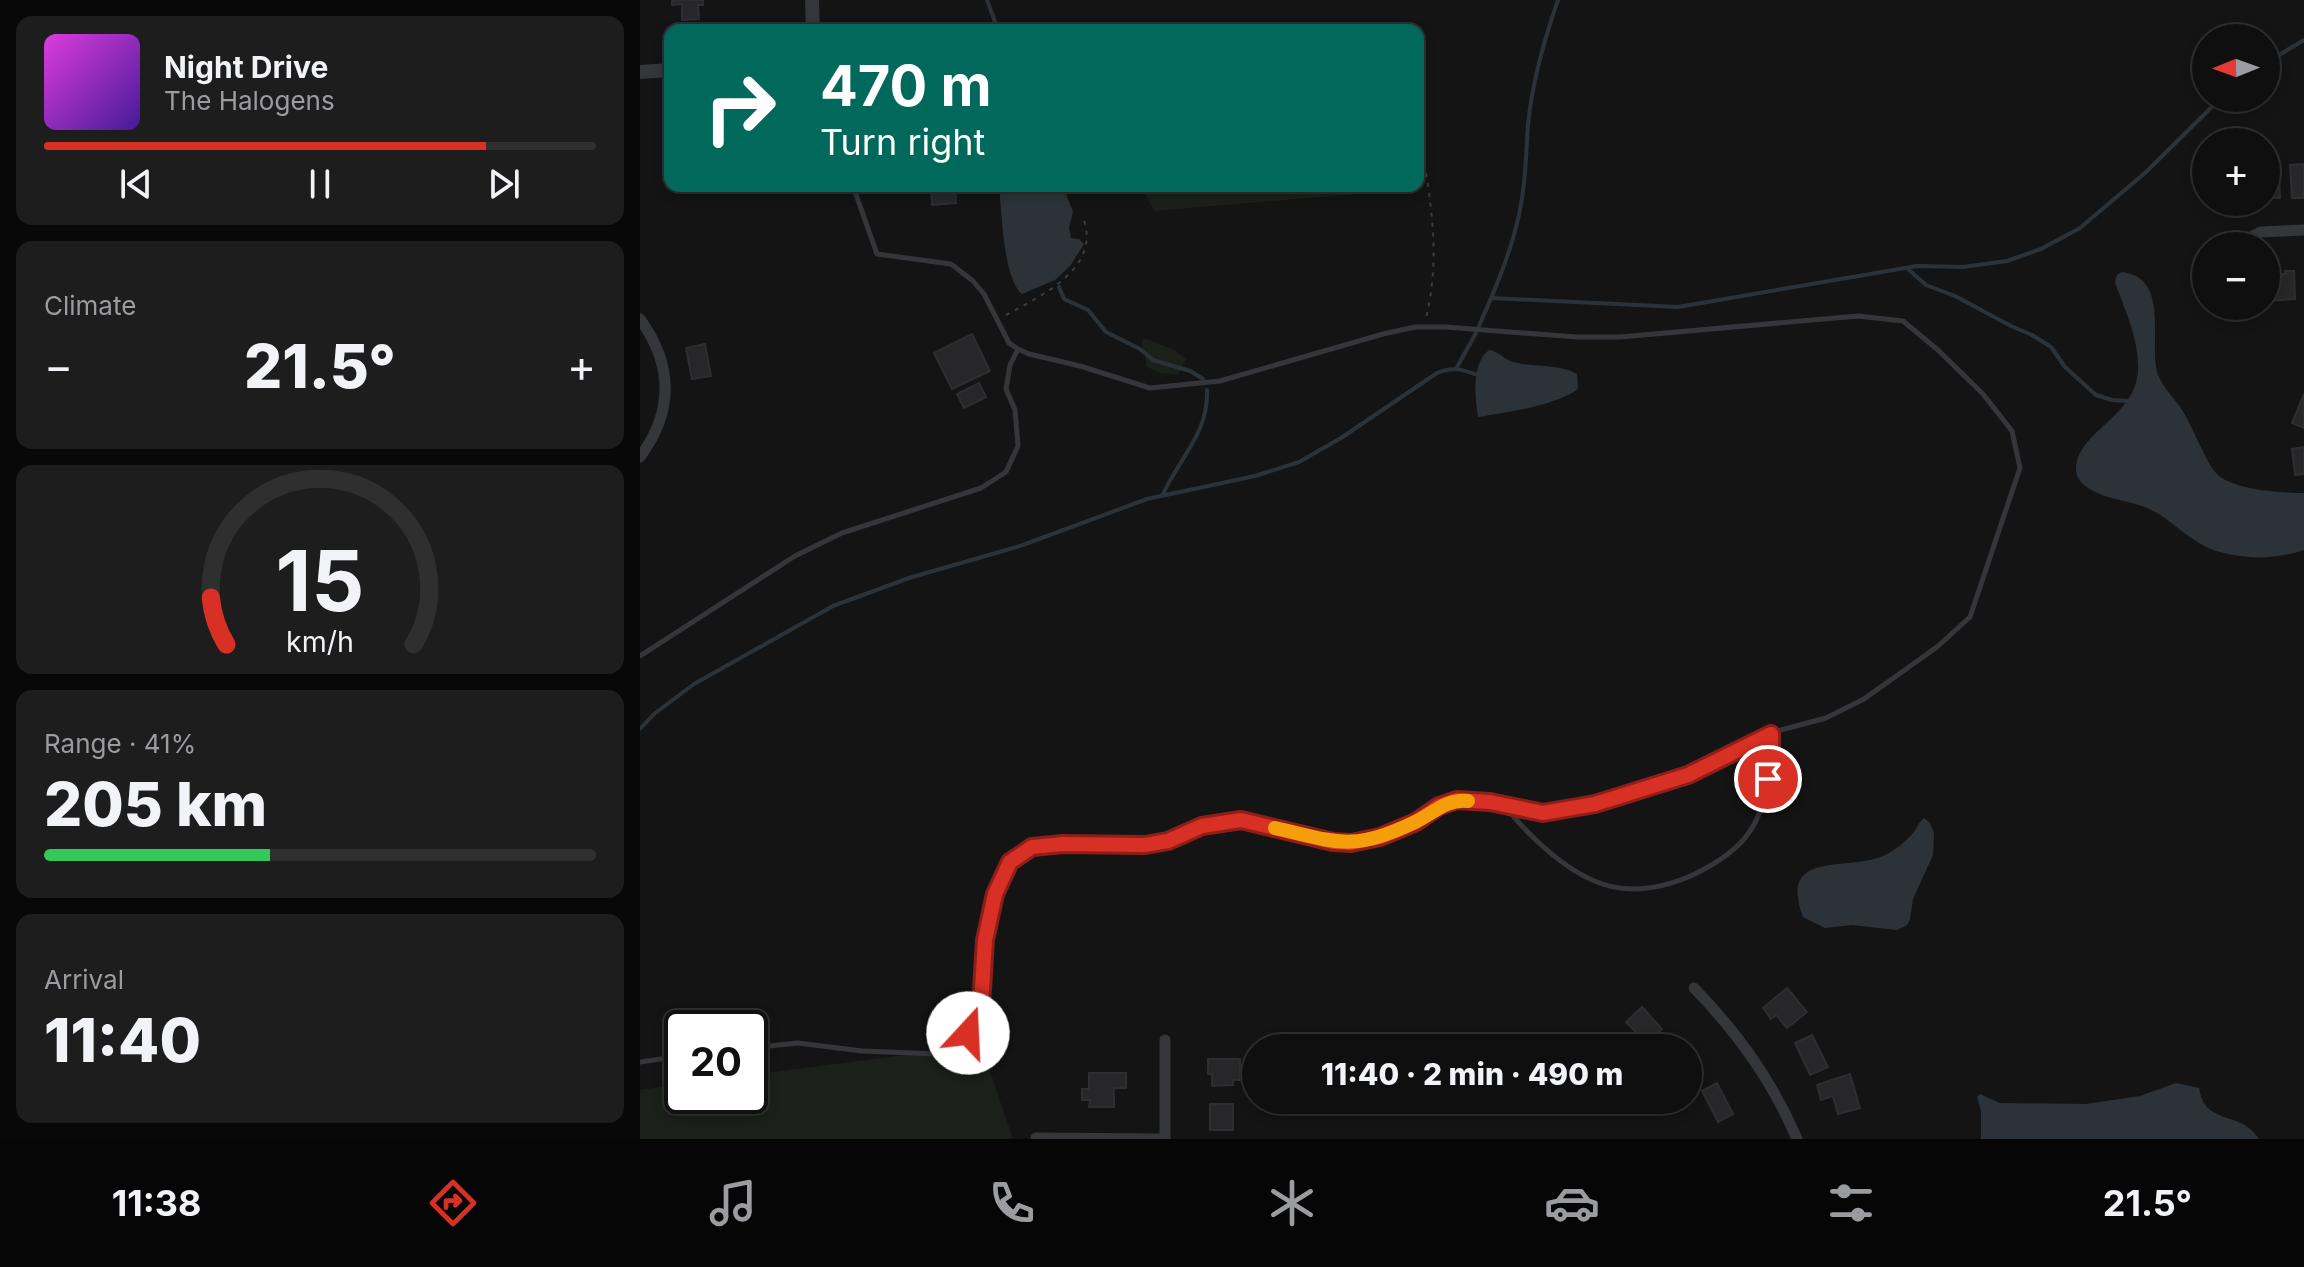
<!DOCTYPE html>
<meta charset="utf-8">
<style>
:root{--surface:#0f0f10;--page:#1d1d1e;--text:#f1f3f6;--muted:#9b9c9f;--line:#2f2f30;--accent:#d93025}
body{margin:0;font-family:Inter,sans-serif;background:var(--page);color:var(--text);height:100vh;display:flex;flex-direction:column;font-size:30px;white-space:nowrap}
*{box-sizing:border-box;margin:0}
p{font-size:26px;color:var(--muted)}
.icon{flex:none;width:44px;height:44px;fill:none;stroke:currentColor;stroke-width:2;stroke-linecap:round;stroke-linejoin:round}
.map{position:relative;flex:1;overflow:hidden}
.details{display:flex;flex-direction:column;gap:16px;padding:16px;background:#080809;width:640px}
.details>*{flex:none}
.top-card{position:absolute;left:24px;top:24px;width:760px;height:168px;border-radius:16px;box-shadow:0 4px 12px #0003,0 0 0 2px var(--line);background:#00695c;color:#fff;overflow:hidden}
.needle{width:52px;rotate:269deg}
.fabs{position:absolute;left:1552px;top:24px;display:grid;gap:16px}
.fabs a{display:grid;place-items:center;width:88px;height:88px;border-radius:50%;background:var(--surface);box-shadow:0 4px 12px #0003,0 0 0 2px var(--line);font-size:40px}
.speed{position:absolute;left:24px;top:1010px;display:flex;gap:16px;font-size:40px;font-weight:700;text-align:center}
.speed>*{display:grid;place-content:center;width:104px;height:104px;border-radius:50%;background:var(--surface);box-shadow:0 4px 12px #0003,0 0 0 2px var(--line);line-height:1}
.speed .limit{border:4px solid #111;border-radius:12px;background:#fff;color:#111}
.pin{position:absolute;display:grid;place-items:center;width:68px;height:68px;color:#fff;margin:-34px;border:4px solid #fff;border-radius:50%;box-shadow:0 2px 8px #0007}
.me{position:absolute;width:88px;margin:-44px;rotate:20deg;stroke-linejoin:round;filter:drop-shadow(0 0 6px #0008)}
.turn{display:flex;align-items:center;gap:28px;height:168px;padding:0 24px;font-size:36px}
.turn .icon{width:104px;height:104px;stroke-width:2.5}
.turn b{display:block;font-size:56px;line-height:68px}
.big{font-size:60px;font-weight:800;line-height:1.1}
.details .widget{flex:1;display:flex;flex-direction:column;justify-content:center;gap:12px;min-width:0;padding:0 28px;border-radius:16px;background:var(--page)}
.details .dial{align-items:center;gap:0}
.dial svg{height:208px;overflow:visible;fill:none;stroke:var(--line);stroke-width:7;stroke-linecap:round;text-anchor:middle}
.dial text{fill:var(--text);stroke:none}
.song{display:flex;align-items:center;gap:24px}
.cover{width:96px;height:96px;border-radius:12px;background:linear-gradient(135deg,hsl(300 70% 55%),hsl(260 70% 35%))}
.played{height:8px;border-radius:4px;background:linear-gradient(90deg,var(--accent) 80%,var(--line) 80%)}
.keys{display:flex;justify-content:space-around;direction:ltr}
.heat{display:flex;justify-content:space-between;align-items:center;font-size:44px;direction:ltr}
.charge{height:12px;border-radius:6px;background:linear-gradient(90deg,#34c759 41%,var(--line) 0)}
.trip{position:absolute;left:602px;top:1034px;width:460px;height:80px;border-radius:40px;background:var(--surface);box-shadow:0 4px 12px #0003,0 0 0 2px var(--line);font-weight:800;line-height:80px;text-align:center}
.menu{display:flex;height:128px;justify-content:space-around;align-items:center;background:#060606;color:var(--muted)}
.menu .icon{width:56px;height:56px}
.menu .active{color:var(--accent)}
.menu b{font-size:36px;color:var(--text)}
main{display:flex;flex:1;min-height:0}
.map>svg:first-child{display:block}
.green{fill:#1b201b}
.water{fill:#2c3338}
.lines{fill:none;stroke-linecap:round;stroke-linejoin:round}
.stream{stroke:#2c3338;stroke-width:4}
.building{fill:#272729;stroke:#2e2e31;stroke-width:2}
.path{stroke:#3c3d41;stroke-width:2;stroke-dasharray:4 6;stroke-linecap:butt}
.service{stroke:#35363a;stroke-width:5}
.minor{stroke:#35363a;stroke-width:11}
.tertiary{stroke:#35363a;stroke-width:14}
.route-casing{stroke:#8d1f18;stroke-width:20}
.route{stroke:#d93025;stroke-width:14}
.slow{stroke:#f59e0b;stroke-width:14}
</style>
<main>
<section class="details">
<div class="widget">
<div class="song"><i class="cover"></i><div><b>Night Drive</b><p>The Halogens</p></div></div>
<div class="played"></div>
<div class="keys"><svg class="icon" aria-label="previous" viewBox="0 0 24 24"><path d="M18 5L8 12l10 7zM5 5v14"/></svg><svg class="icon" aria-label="pause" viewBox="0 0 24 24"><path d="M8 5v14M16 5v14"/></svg><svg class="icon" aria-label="next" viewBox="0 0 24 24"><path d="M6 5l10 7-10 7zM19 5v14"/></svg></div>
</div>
<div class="widget"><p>Climate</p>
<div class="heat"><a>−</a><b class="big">21.5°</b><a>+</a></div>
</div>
<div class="widget dial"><svg viewBox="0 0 100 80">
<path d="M14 69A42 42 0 1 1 86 69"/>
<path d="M14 69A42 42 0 0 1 8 51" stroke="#d93025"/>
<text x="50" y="56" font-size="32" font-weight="700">15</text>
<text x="50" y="72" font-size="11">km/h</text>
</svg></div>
<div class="widget"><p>Range · 41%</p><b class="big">205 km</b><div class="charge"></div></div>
<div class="widget"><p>Arrival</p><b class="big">11:40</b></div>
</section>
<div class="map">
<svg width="1664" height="1139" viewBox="0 0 1664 1139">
<rect width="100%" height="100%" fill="#141415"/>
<!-- green -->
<path class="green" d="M501 186H766L763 190 514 211Z
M504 338 535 350 546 359 538 375 520 373 507 367 502 344Z
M341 1045 373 1139H0V1090L42 1084V1096H110V1075Z"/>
<!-- water -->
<path class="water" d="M359 186H423L433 212 429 227 431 238 439 239 444 244 430 266 415 280 382 294C363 279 362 211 359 186Z
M1482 272C1530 278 1509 340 1517 372 1522 388 1536 399 1544 413 1553 428 1566 462 1576 473 1591 490 1642 493 1664 493V550C1636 559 1609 560 1580 552 1549 544 1531 516 1502 506 1485 500 1437 495 1436 470 1436 431 1496 418 1498 370 1499 338 1485 311 1475 282L1477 275Z
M849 350C859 351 863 359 873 362 894 368 917 363 937 374L938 389C915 406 867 412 838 417 835 397 831 364 849 350Z
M1284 818 1290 823 1294 833 1293 855 1273 899 1270 919 1267 925 1257 930 1212 925 1185 928 1163 917C1138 849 1206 872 1243 856 1252 852 1266 842 1273 833 1277 828 1278 823 1284 818Z
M1536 1083 1559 1088C1565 1127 1600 1109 1619 1139H1341V1111L1337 1097 1340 1094 1360 1103 1446 1104 1500 1096Z"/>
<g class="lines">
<!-- stream -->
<path class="stream" d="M347 0 358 30
M1626 63 1664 40
M1268 269 1286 285 1315 296 1371 326 1392 335 1411 347 1425 367 1456 395 1472 400 1489 401 1493 398
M419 287 424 299 448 310 466 332 500 349 513 360 550 371 563 379
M851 298 1038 307 1277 266 1323 267 1367 261 1401 249 1440 228 1506 172 1581 98
M839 326C856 287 874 246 881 204 886 178 886 152 888 125 892 83 904 40 918 0
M816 369 836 333
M522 496C538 460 569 433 567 390
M0 729 14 714 54 684 193 606 269 578 380 546 507 499 615 476 659 462 701 438 797 373C815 365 826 371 843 377"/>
</g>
<!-- building -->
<path class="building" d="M32 0H63V5H58L59 19 42 20V4L32 5Z
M1664 164V198H1652L1650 165Z
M1626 167H1628L1629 174H1639L1640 198H1626Z
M291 186H315L316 203 292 205Z
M1645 271H1654L1655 299 1626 301V274H1645Z
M332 334 350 371 312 389 294 353Z
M65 344 71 376 52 379 46 348Z
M339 383 346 397 324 408 317 394Z
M1664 394V428L1652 423Z
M1664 447V474L1655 475 1652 449Z
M1147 988 1167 1012 1147 1028 1136 1015 1131 1019 1123 1008Z
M1002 1007 1022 1029 1007 1044 986 1022Z
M1172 1035 1188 1067 1170 1075 1155 1043Z
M568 1059H600V1080H593V1085L572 1086V1074H568Z
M449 1073H486V1088H474V1107H449L450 1100H442V1089H449Z
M1210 1074 1220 1108 1198 1114 1193 1096 1181 1100 1177 1085Z
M1077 1083 1093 1114 1078 1122 1062 1091Z
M570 1104H593V1130H570Z"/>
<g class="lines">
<!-- path -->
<path class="path" d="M786 173C794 222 798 269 786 318
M366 315C401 296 460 269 444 220"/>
<!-- service -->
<path class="service" d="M0 656 155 556 202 533 341 488 366 472 378 446 375 410 366 389 370 365 378 349
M867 807C875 821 887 831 899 843 949 889 991 903 1055 874 1075 864 1095 852 1108 834 1128 807 1131 766 1131 734
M110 1048 158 1043 222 1051 298 1054 317 1045 328 1033 341 1006 345 940 355 894 370 862 392 847 423 844 505 845 528 841 562 826 601 820 693 842 711 843 740 837 776 822 799 806 817 800 850 802 903 813 955 804 1009 789 1048 775 1141 730 1186 718 1224 699 1297 647 1330 617 1380 468 1372 431 1343 394 1298 350 1263 321 1218 316 980 337H937L805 327H775L743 334 580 381 510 388 440 366 389 354 378 349 369 343 344 294 333 281 311 264 237 254 213 186
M0 1062 42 1056"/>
<!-- minor -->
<path class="minor" d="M1593 246 1621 232 1664 230
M0 319C33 365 34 411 0 457
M1054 988C1097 1032 1133 1082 1157 1139
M525 1040V1139
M396 1138 525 1139"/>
<!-- tertiary -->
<path class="tertiary" d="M172 0 173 30
M0 72 30 70"/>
</g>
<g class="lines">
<!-- route casing -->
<g class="route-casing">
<path id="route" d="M328 1033 341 1006 345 940 355 894 370 862 392 847 423 844 505 845 528 841 562 826 601 820 693 842 711 843 740 837 776 822 799 806 817 800 850 802 903 813 955 804 1048 775 1131 734V761L1128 779"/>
</g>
<!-- route -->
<use href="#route" class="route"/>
<!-- slow -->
<path class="slow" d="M635 828C696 842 713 852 773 823 793 814 805 799 828 801"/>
</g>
</svg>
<div class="fabs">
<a><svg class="needle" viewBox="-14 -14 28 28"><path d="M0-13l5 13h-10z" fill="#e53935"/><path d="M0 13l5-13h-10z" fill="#9b9c9f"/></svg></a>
<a>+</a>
<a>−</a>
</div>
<div class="speed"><div class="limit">20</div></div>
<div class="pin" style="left:1128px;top:779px;background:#d93025"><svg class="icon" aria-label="arrive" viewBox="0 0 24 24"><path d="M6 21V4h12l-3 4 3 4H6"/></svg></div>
<svg class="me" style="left:328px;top:1033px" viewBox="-20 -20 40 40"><circle r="19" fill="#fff"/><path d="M0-13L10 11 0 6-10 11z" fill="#d93025"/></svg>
<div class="trip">11:40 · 2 min · 490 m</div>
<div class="top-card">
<div class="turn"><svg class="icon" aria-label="right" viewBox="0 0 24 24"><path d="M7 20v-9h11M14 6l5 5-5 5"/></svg><div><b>470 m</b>Turn right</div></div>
</div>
</div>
</main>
<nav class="menu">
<b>11:38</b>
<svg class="icon active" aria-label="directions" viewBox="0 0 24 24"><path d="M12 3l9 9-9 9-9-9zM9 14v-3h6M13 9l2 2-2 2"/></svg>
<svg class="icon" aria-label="music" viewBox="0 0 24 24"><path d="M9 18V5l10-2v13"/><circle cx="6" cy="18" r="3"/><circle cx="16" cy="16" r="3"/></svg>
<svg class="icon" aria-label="phone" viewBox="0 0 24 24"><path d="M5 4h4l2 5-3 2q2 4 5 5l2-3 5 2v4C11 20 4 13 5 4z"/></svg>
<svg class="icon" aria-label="climate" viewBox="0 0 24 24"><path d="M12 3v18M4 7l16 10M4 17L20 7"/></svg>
<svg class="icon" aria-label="car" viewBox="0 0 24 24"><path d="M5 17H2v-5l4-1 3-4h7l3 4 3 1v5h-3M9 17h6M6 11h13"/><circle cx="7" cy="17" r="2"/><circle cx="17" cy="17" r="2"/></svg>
<svg class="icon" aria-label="filters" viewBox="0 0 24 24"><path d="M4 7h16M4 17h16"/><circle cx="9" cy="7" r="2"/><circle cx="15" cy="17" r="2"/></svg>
<b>21.5°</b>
</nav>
